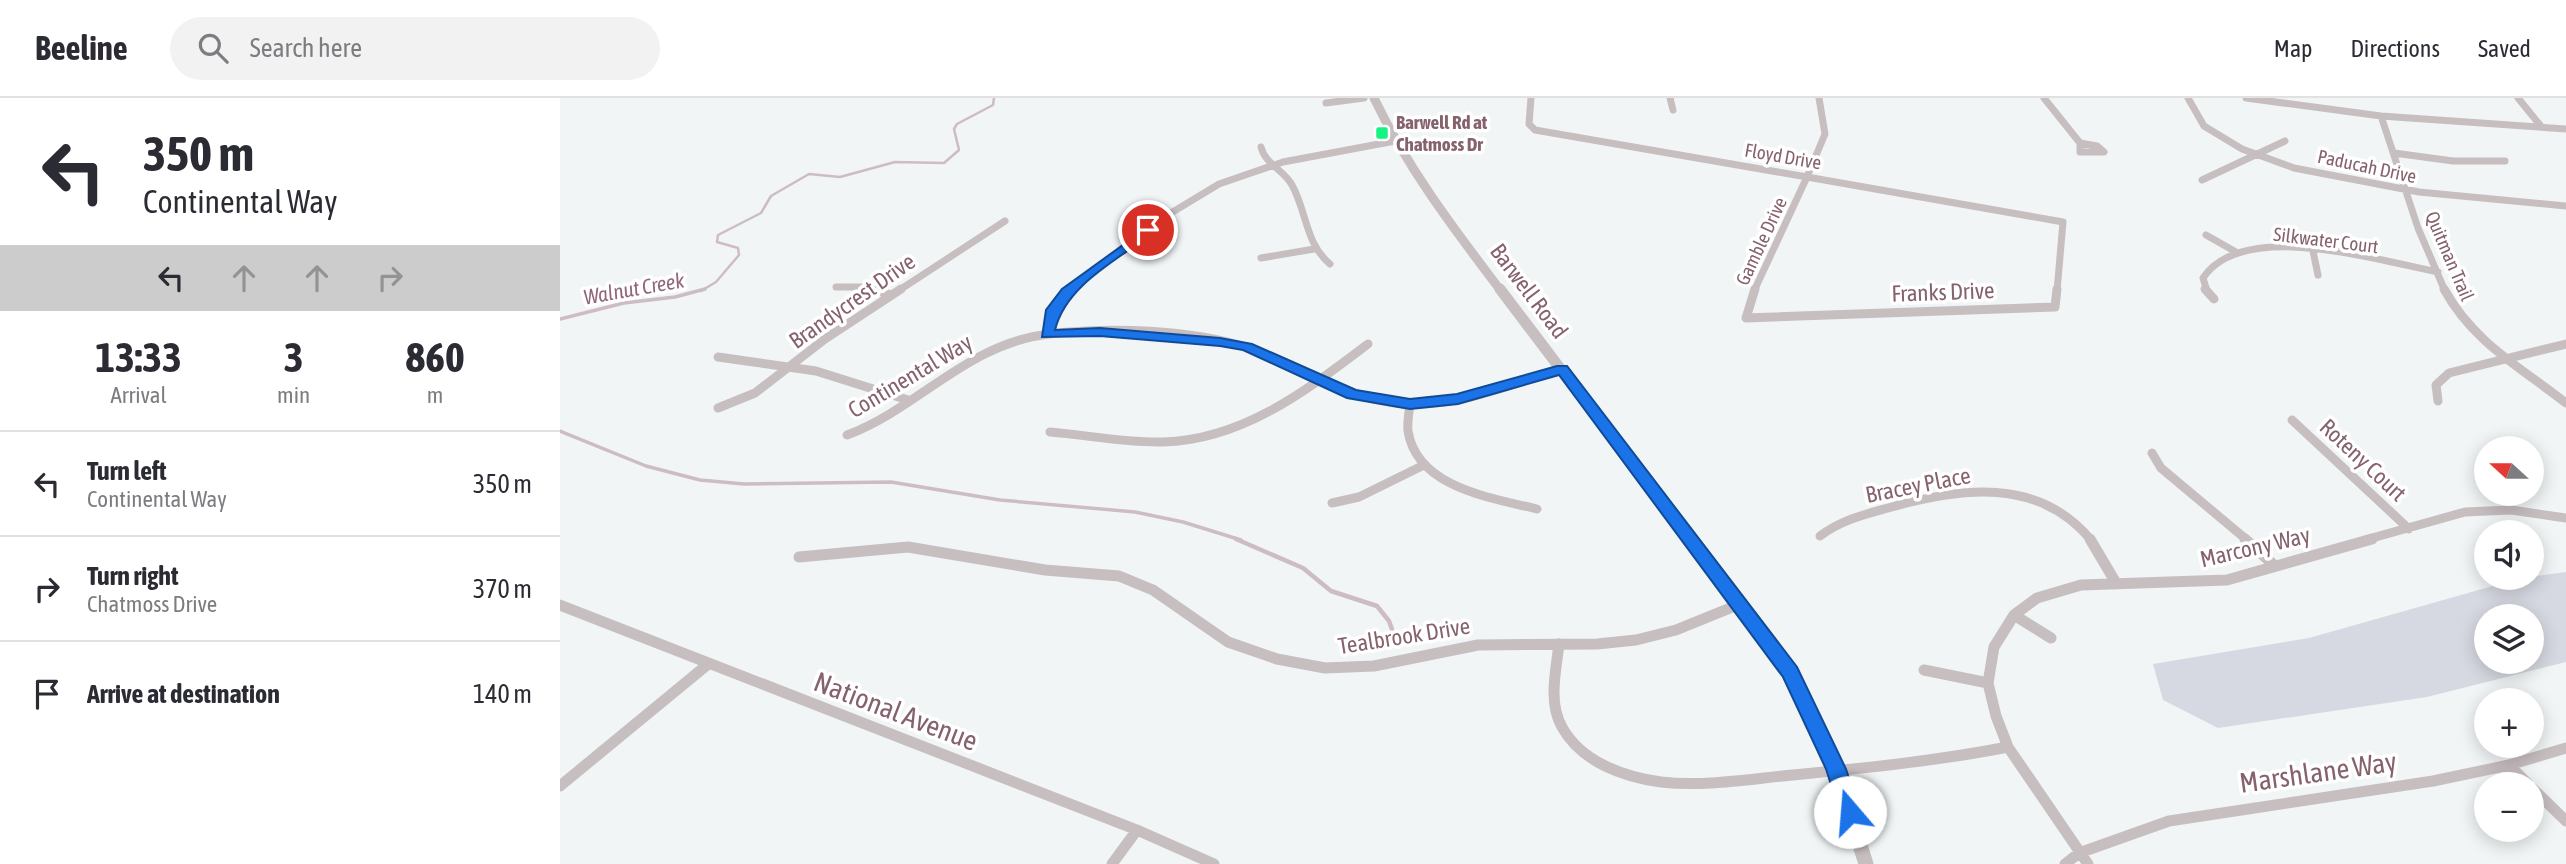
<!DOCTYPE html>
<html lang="en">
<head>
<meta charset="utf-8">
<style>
  :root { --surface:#fff; --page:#f2f2f3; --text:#2b2b33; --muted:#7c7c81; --line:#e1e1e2 }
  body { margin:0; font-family:"Asap Condensed",sans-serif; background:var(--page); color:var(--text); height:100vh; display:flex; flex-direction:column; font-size:26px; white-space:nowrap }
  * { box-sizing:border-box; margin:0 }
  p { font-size:23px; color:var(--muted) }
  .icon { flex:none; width:38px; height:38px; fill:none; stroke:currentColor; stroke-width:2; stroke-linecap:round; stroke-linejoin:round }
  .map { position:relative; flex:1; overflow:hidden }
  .side { display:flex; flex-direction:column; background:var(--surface); width:560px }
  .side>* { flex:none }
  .top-card { background:#fff; color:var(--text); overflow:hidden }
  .needle { width:46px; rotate:291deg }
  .fabs { position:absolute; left:1914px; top:338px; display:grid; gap:14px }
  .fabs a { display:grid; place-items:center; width:70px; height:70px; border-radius:50%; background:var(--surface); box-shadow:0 4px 18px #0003; font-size:35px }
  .pin { position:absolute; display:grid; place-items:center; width:60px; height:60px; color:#fff; margin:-30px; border:4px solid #fff; border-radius:50%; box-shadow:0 2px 7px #0007 }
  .me { position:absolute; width:77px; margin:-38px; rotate:342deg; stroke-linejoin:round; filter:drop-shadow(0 0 5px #0008) }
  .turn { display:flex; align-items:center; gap:24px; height:147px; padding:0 28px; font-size:32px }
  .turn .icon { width:91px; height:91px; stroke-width:2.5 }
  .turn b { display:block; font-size:49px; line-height:60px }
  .lanes { display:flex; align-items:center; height:66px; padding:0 28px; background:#0003; justify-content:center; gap:35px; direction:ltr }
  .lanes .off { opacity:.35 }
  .eta { display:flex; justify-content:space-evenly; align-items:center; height:119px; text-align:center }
  .eta b { font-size:42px; font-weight:700; line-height:49px }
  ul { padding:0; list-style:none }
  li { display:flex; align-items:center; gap:21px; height:105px; padding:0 28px; border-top:2px solid var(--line) }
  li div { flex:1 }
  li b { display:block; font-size:26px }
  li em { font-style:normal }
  header { display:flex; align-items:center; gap:42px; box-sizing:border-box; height:98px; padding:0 35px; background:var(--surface); border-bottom:2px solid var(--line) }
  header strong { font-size:33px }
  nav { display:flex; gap:38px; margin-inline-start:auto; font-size:24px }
  .search { width:490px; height:63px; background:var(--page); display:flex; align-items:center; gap:18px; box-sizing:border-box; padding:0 24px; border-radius:38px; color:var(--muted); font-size:26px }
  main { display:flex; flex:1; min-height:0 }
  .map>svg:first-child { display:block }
</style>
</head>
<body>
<header>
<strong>Beeline</strong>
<div class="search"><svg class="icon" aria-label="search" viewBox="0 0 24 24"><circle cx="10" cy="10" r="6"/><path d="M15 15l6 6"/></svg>Search here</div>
<nav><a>Map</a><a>Directions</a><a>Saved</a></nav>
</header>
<main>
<section class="side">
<div class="top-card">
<div class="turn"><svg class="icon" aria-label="left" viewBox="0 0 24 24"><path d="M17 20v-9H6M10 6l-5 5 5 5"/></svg><div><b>350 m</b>Continental Way</div></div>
<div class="lanes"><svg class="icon" aria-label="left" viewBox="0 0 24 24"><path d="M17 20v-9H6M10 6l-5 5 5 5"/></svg><svg class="icon off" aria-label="ahead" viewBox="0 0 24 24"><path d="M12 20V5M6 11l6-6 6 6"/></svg><svg class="icon off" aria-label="ahead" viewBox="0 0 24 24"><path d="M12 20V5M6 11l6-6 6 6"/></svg><svg class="icon off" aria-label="right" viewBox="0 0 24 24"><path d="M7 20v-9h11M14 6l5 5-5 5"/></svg></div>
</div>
<div class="eta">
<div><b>13:33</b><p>Arrival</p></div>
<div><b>3</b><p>min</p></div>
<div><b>860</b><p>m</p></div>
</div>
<ul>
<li><svg class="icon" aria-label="left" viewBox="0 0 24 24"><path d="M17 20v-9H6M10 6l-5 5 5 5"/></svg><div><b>Turn left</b><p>Continental Way</p></div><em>350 m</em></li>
<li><svg class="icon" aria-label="right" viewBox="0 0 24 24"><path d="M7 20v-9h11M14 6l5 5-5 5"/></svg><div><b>Turn right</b><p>Chatmoss Drive</p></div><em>370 m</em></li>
<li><svg class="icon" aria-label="arrive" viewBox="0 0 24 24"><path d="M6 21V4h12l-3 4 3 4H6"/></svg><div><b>Arrive at destination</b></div><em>140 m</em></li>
</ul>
</section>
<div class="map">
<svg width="2006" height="766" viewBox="0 0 2006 766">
  <rect width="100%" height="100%" fill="#f1f5f6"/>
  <!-- green -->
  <path fill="#d7d9e2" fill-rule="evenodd" d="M2006,474V564L1867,599L1658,630L1603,602L1593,566L1749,540L1961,480ZM1927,518H1972V564H1927Z"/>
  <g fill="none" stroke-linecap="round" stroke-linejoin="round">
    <!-- stream-far2 -->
    <path stroke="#cebcc4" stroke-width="2.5" d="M141,193L156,184L179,157L178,150L157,144L158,137L201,115L211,98L249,76L280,79L335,64L384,65L399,52L394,31L397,26L433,7L434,0"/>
    <!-- stream-far1 -->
    <path stroke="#cebcc4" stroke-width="3.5" d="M0,221L64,205L115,199L145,191
      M0,333L86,368L140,382L184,386L331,384L440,402L575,414L623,424L681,442"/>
    <!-- stream -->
    <path stroke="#cebcc4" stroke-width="4.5" d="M676,441L743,470L771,493L817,508L829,523L834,537"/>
    <!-- minor-far2 -->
    <path stroke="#c7bec0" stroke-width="7" d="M971,0L969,26L975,32L1247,79
      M1110,0L1113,12
      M1484,0L1520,45
      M1628,0L1644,28L1682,51L1734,70L1859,94L2006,108
      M1686,0L1821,18L2006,31
      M1958,0L1980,27
      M766,5L804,0
      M1821,18L1858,130L1885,193
      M1520,45L1537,48L1544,54H1520Z
      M701,49C705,66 724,72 732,87C747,114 745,145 770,166
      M1834,55L1893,63H1945
      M1247,79L1503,124L1497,193
      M1247,79L1265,36L1259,0
      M1642,82L1725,43
      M1646,137L1676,154
      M1753,153L1758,177
      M701,160L754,151
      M276,189H302L317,193
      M338,193L445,123
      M509,193L534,171L606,118L659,86L723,64L835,43
      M1194,193L1247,79
      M1647,193L1643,180C1683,120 1819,163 1878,174"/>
    <!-- minor-far1 -->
    <path stroke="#c7bec0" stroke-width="9" d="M310,191L332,197
      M1195,191L1186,220L1495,209L1497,191
      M1645,191L1654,201
      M1884,191C1913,244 1960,269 2006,305
      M487,236L497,210L511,191
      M158,259L256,273L348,302
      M1878,303L1876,287L1889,275L2006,246
      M850,306C849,315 847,325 848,333C857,390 932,400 977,411
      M158,310L195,295L265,241L341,191
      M1732,322L1849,431
      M490,334C527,337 565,345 603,344C683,342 747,292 808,246
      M287,337C359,310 408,245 489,236C552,229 628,231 689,250C742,267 790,304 848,306C901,308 952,286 1002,271
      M1592,355L1601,370L1687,442
      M772,405L799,399L864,367
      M1260,438C1281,422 1303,417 1328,410C1399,390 1478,378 1531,442
      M1805,442L1905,414L1951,412L2006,420"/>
    <!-- minor -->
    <path stroke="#c7bec0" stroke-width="11" d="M1530,441L1556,485
      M1685,441L1715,468
      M239,459L348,449L485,472L559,478L593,492L668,544L717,561L765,570L814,568L918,547L1037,546L1076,542L1116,532L1180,506
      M0,507L577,732L654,766
      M1454,517L1491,540
      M999,546C996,572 988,605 1002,629C1021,664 1064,679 1101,684C1144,689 1189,681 1233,677C1305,670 1376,663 1448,649
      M1364,572L1428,585
      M1949,667L1968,686
      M0,688L147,567
      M1972,690L2006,723
      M552,766L577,732
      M1505,766L1519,755L1609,723L1873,683L1949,667L2006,650
      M1528,766L1448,649L1436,618L1428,585L1434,549L1454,517L1477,500L1521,487L1667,482L1812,441"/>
    <!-- tertiary-far2 -->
    <path stroke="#c7bec0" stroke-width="9" d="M814,0C848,71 894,131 941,193"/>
    <!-- tertiary-far1 -->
    <path stroke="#c7bec0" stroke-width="11" d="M940,191L1130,442"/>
    <!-- tertiary -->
    <path stroke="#c7bec0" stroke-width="15" d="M1129,441L1230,574L1276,671L1306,766"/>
  </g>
  <!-- route -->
  <path fill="#1a73e8" stroke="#114b97" stroke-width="2" d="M588,129L593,130V135C557,162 506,187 495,232L540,230L660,240L692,246L796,292L850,301L897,296L997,268H1007L1237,569L1286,671L1300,714L1297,721L1290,724L1282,721L1266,671L1223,579L999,277L898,306L850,311L787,300L683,252L660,248L540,238L482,239L486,212L502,191Z"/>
  <!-- markers -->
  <rect fill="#14f383" stroke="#fff" stroke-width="2.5" x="815" y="28" width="14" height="14" rx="3.5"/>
  <g text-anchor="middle" stroke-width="7" stroke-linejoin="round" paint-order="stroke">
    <!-- far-poi labels -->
    <g font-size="19" font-weight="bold" fill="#85626c" stroke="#fff" text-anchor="start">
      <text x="836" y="31">Barwell Rd at<tspan x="836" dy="22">Chatmoss Dr</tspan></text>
    </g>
    <!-- far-street labels -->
    <g font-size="19" fill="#85626c" stroke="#fff">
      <text transform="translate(1223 58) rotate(10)" y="7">Floyd Drive</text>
      <text transform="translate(1807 68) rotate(12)" y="7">Paducah Drive</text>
      <text transform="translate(1766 142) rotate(7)" y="7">Silkwater Court</text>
      <text transform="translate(1201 143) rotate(-65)" y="7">Gamble Drive</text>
      <text transform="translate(1890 158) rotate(67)" y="7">Quitman Trail</text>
    </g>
    <!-- far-water labels -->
    <g font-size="21" font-style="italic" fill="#91667a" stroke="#fff">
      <text transform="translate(74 191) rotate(-10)" y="7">Walnut Creek</text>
    </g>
    <!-- street labels -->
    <g font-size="23" fill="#85626c" stroke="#fff">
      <text transform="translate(969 193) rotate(53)" y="8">Barwell Road</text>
      <text transform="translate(1383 194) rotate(-2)" y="8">Franks Drive</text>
      <text transform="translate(292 203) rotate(-35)" y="8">Brandycrest Drive</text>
      <text transform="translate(350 278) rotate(-31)" y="8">Continental Way</text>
      <text transform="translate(1803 362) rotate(43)" y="8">Roteny Court</text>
      <text transform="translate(1358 387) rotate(-11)" y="8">Bracey Place</text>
      <text transform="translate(1695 449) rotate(-13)" y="8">Marcony Way</text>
      <text transform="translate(844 538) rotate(-9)" y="8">Tealbrook Drive</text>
    </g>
    <!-- near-street labels -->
    <g font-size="28" fill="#85626c" stroke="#fff">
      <text transform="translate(336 613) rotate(21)" y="10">National Avenue</text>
      <text transform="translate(1758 674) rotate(-8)" y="10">Marshlane Way</text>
    </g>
  </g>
</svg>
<div class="fabs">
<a><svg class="needle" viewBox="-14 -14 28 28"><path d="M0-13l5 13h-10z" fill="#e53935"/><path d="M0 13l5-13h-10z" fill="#7c7c81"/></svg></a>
<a><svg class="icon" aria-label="sound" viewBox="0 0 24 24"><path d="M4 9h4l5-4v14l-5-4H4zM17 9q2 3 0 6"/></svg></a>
<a><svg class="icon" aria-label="layers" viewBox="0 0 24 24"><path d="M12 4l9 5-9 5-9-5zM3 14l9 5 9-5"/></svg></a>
<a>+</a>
<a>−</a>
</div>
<div class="pin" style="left:588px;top:132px;background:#d93025"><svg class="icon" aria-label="arrive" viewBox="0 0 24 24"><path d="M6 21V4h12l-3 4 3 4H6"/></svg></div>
<svg class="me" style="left:1290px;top:714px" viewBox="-20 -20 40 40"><circle r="19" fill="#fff"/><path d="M0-13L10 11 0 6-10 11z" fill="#1a73e8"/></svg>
</div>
</main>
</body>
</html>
